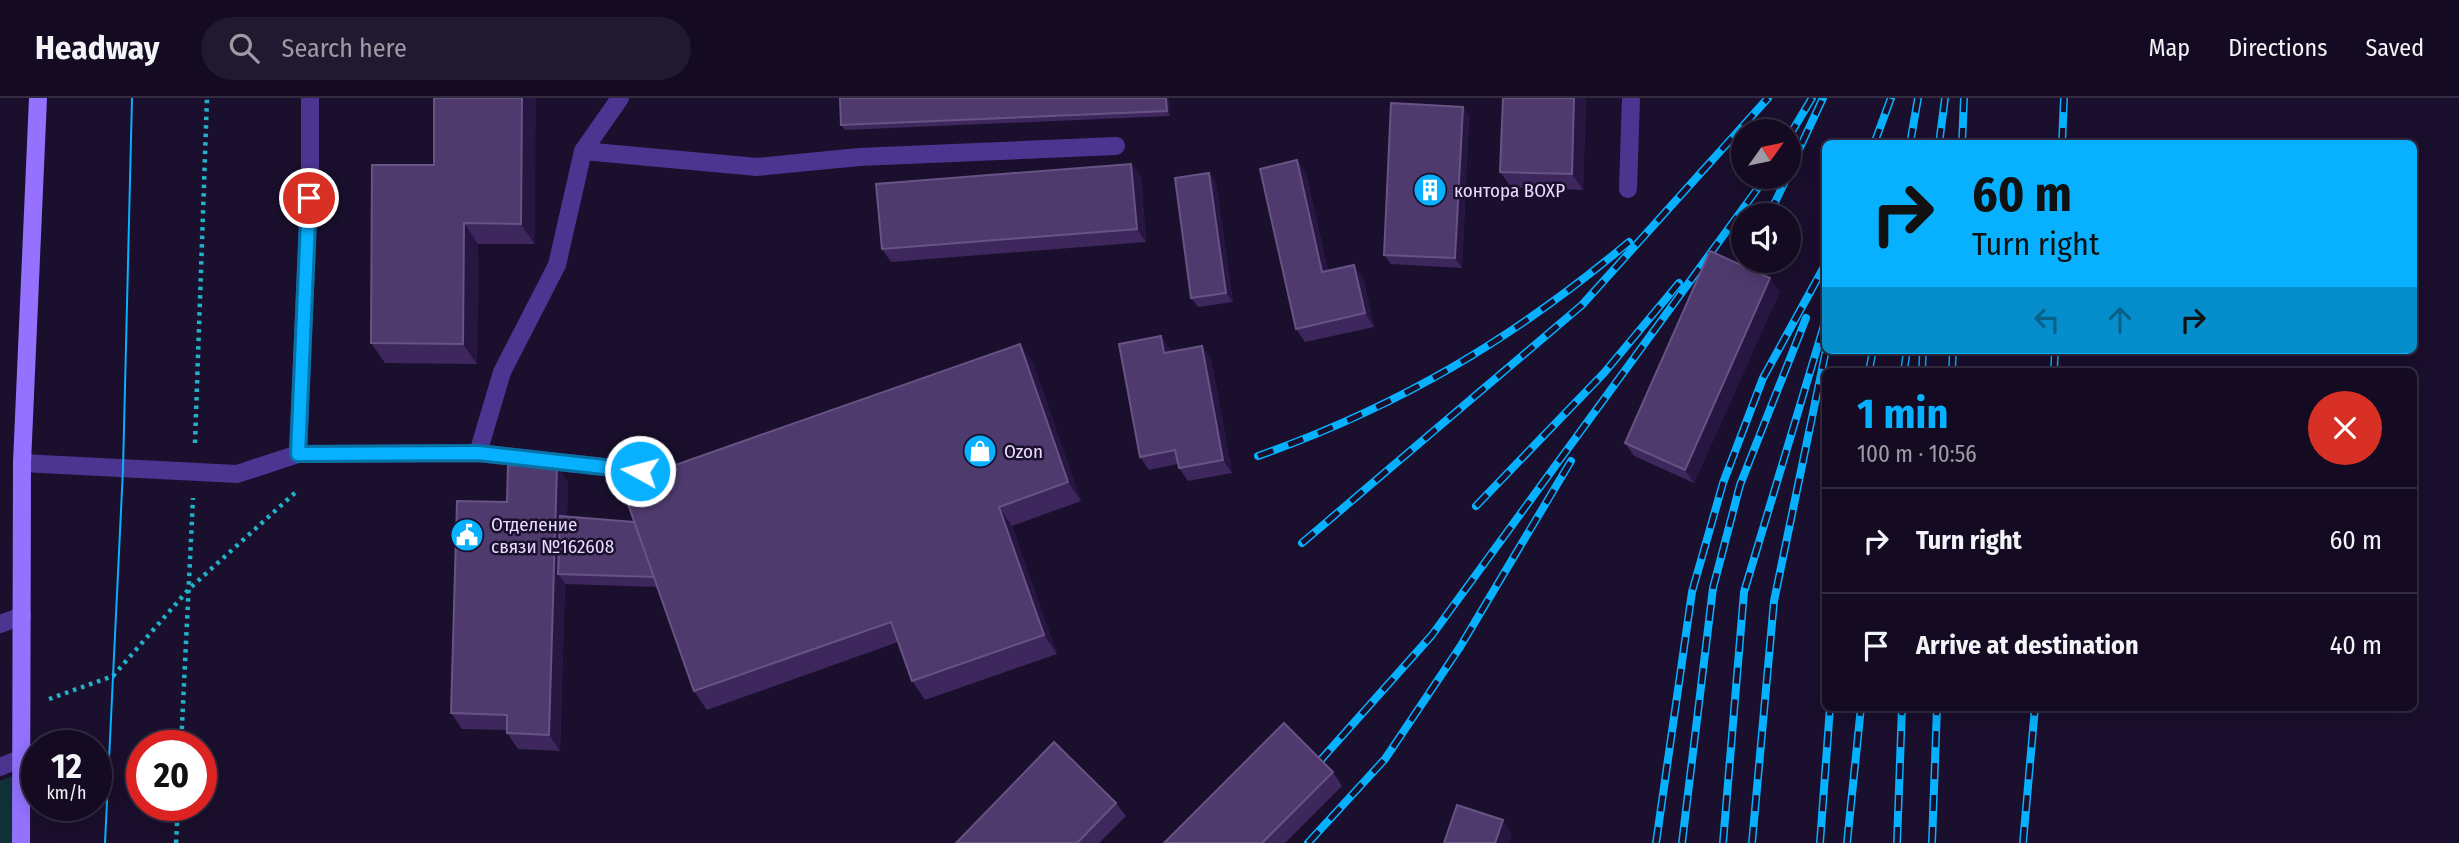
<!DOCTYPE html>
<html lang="en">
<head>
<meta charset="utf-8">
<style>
  :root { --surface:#140b22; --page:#21192f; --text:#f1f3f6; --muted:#9d9ba5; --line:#332b40; --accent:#07b1ff }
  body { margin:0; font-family:"Fira Sans Condensed",sans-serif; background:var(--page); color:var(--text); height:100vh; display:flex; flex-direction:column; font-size:26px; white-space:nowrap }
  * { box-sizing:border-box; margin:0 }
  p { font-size:23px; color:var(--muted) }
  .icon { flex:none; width:38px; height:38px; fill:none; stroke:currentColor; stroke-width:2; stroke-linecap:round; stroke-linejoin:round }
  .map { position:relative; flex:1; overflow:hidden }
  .side { position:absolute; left:1822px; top:270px; width:595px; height:343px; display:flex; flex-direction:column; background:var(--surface); border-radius:10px; box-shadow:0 4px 18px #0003,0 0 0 2px var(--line) }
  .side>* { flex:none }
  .banner { position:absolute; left:1822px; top:42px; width:595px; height:214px; border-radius:10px; box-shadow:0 4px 18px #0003,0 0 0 2px var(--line); background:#07b1ff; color:#111; overflow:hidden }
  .needle { width:46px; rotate:57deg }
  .tools { position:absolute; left:1731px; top:21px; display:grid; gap:14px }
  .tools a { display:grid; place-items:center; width:70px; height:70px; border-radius:50%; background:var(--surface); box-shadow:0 4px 18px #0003,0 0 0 2px var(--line); font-size:35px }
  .speed { position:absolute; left:21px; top:632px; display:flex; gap:14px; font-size:35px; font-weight:700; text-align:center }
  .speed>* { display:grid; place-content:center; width:91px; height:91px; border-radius:50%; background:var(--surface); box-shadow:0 4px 18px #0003,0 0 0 2px var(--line); line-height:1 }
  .speed small { font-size:18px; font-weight:400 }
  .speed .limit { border:10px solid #d22; background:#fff; color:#111 }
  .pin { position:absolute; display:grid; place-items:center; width:60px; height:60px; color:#fff; margin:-30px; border:4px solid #fff; border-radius:50%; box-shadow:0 2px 7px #0007 }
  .me { position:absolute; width:77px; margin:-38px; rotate:277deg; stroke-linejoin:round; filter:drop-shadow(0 0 5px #0008) }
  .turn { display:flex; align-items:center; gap:24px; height:147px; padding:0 35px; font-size:32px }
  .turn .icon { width:91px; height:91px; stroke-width:2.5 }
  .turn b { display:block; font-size:49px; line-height:60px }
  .lanes { display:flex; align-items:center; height:66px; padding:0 35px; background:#0003; justify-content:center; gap:35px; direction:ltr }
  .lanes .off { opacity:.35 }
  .round { display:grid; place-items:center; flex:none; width:74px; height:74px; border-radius:37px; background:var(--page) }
  .summary { display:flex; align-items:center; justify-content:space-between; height:119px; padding:0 35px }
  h1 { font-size:42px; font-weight:700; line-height:52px; color:var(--accent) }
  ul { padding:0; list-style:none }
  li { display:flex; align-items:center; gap:21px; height:105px; padding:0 35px; border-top:2px solid var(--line) }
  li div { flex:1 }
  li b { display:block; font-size:26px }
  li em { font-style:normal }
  header { display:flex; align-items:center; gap:42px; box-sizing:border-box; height:98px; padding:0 35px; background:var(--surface); border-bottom:2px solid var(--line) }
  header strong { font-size:33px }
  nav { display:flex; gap:38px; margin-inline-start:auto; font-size:24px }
  .search { width:490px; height:63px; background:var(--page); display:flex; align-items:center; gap:18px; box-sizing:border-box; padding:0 24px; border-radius:38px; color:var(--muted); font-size:26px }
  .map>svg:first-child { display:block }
</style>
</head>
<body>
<header>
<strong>Headway</strong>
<div class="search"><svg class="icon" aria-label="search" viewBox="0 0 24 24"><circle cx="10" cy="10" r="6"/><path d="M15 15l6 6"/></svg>Search here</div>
<nav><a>Map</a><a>Directions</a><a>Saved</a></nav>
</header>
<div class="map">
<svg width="2459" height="745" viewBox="0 0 2459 745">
  <rect width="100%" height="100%" fill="#1a0f2d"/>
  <!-- green -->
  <path fill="#113138" d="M14,677L12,745H0V683Z"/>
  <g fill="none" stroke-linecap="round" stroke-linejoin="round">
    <!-- path -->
    <path stroke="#24b1ca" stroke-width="4.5" stroke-dasharray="3.5 5" stroke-linecap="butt" d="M195,345L207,0
      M49,601L113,578L189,491L297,393
      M181,648L193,400
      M176,745L178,707"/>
    <!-- lane -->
    <path stroke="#4c3591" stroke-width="18" d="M583,53L757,69L859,59L1116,48
      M1628,91L1631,0
      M478,355L640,373
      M298,356L310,75V0
      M22,365L237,376L298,356L478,355L502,274L557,167L583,53L620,0"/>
    <!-- street -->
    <path stroke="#4c3591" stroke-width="18" d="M0,526L22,518
      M0,669L22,660"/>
    <!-- secondary -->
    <path stroke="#9472ff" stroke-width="18" d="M21,745L22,365L38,0"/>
    <!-- tram -->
    <path stroke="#07b1ff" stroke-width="2" d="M105,745L123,371L132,0"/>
    <defs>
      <path id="rail" d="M1788,40L1812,0
        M1874,46L1891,0
        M1910,46L1918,0
        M1939,46L1945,0
        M1962,46L1964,0
        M2062,46L2064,0
        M1788,75L1823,0
        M1769,117L1787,79
        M1742,177L1748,163
        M1869,273L1873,252
        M1904,273L1907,252
        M1922,273L1923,252
        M1952,273L1953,252
        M2054,273L2055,252
        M1258,358C1400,308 1513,241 1629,144
        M1476,408L1604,275L1679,185
        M1302,445L1582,207L1768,0
        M1319,664L1432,537L1766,79
        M1308,745L1385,661L1460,549L1571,363
        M1656,745L1692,494L1723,385L1763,280L1825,167
        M1682,745L1713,490L1740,387L1806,220
        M1723,745L1744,494L1825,224
        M1752,745L1774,503L1826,252
        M1820,745L1830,609
        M1847,745L1861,609
        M1897,745L1902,609
        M1932,745L1937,609
        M2023,745L2035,609"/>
    </defs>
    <!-- rail casing -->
    <use href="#rail" stroke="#07b1ff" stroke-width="8"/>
    <!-- rail -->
    <use href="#rail" stroke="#1a0f2d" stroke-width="5" stroke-dasharray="16" stroke-linecap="butt"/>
  </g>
  <!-- wall -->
  <path fill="#3d275c" d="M434,0L535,146H478L477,266L385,265L371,245L434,67Z
    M1169,0L1170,18L845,32L841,27Z
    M1586,0L1583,92L1511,89L1500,74Z
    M1463,9L1469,18L1462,170L1391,166L1384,157Z
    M1297,62L1306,75L1328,173L1363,180L1374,229L1305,244L1296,231Z
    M1131,66L1141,79L1146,144L891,164L882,151Z
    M1209,75L1216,85L1233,204L1198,209L1191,200Z
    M1780,193L1694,385L1634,358L1625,345Z
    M1020,246L1033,265L1081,403L1012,428L1057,556L925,602L912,583L898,544L707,612L694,593L657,489L565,486L560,653L518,651L507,635V632L462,631L451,615L507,404L557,368L568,384L567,419L634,424Z
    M1202,248L1211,261L1232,375L1188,383L1179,370L1178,366L1149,372L1140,359L1170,251L1171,253Z
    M1333,674L1342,688L1285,745H1164Z
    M1116,705L1126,718L1099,745H956Z"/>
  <!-- shaded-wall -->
  <path fill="#271542" d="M522,0H536L535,146L521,126Z
    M1166,0H1169L1170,18L1167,13Z
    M1574,0H1586L1583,92L1572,76Z
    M1463,9L1469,18L1462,170L1455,160Z
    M1297,62L1306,75L1331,187L1322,174Z
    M1131,66L1141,79L1146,144L1137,131Z
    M1209,75L1216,85L1233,204L1226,195Z
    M464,125L478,146L477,266L463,246Z
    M1354,167L1363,180L1374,229L1365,215Z
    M1770,180L1780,193L1694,385L1685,372Z
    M1161,238L1170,251L1173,268L1164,255Z
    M1020,246L1033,265L1081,403L1068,384Z
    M1202,248L1211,261L1232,375L1223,362Z
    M557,368L568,384L565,477L558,476L565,486L560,653L549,637Z
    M999,409L1012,428L1057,556L1044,537Z
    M1503,722L1512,736L1509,745H1495Z"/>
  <!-- building -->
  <path fill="#4f3a6e" stroke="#675384" stroke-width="2" d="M434,0H522L521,126L464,125L463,246L371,245L372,67H434Z
    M840,0H1166L1167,13L841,27Z
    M1503,0H1574L1572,76L1500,74Z
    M1391,5L1463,9L1455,160L1384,157Z
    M1297,62L1322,174L1354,167L1365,215L1296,231L1260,71Z
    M1131,66L1137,131L882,151L876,86Z
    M1209,75L1226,195L1191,200L1175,80Z
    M1710,153L1770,180L1685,372L1625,345Z
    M1161,238L1164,255L1202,248L1223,362L1179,370L1175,352L1140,359L1119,246Z
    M1020,246L1068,384L999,409L1044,537L912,583L891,524L694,593L621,386Z
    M508,367L557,368L549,637L507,635V617L451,615L457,403L507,404Z
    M560,418L634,424L654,479L558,476Z
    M1284,625L1333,674L1262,745H1164Z
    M1054,644L1116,705L1077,745H956Z
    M1457,707L1503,722L1495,745H1444Z"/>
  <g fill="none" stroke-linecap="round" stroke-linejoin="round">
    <defs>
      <path id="route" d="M309,100L298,356L478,355L640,373"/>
    </defs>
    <!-- route casing -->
    <use href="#route" stroke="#0573a6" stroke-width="18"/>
    <!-- route -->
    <use href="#route" stroke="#07b1ff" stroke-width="12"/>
  </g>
  <!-- icons -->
  <defs>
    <symbol id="building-disc" viewBox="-11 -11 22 22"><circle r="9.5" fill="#07b1ff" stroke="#1a0f2d"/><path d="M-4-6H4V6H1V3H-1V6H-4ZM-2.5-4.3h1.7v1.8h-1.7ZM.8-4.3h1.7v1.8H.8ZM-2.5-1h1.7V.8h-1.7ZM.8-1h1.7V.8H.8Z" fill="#fff"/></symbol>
    <symbol id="shop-disc" viewBox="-11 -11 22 22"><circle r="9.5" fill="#07b1ff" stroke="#1a0f2d"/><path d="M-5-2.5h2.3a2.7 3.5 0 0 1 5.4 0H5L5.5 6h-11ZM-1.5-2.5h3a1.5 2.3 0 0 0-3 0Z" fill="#fff"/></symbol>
    <symbol id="civic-disc" viewBox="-11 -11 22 22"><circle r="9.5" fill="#07b1ff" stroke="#1a0f2d"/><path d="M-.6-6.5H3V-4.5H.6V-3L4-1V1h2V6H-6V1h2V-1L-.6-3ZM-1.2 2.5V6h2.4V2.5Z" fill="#fff"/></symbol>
  </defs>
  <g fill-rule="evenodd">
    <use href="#building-disc" x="1411" y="73" width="38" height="38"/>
    <use href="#shop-disc" x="961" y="334" width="38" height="38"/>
    <use href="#civic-disc" x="448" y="418" width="38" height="38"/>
  </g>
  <g text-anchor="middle" stroke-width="5" stroke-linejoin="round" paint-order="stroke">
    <!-- poi labels -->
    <g font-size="19" fill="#e7dbff" stroke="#1a0f2d" text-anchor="start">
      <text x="1454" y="99">контора ВОХР</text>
      <text x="1004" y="360">Ozon</text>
      <text x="491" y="433">Отделение<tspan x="491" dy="22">связи №162608</tspan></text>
    </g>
  </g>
</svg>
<div class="tools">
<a><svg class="needle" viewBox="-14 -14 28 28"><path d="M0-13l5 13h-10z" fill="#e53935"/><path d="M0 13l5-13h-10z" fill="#9d9ba5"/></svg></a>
<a><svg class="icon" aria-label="sound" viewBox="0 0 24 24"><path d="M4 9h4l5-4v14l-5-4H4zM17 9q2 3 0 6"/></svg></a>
</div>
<div class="speed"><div>12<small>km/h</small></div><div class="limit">20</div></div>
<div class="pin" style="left:309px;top:100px;background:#d93025"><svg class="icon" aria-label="arrive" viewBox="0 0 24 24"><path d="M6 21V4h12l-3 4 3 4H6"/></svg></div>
<svg class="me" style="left:640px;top:373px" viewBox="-20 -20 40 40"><circle r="17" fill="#07b1ff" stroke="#fff" stroke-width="3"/><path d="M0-11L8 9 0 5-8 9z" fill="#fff"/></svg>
<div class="banner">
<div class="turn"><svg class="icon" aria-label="right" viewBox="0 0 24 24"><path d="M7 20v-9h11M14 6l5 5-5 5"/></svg><div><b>60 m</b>Turn right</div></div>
<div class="lanes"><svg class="icon off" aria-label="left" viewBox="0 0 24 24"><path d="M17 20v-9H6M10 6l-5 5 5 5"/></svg><svg class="icon off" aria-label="ahead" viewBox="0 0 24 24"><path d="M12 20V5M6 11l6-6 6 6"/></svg><svg class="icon" aria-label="right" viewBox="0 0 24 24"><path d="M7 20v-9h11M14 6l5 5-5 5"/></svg></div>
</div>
<section class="side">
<div class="summary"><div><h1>1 min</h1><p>100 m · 10:56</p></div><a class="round" style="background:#d93025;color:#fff"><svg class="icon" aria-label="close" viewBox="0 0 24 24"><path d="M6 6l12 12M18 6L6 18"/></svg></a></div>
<ul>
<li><svg class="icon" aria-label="right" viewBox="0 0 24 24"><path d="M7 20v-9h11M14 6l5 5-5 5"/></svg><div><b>Turn right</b></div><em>60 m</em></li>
<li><svg class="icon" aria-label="arrive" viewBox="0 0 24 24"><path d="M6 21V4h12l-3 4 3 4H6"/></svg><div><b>Arrive at destination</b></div><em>40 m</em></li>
</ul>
</section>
</div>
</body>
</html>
